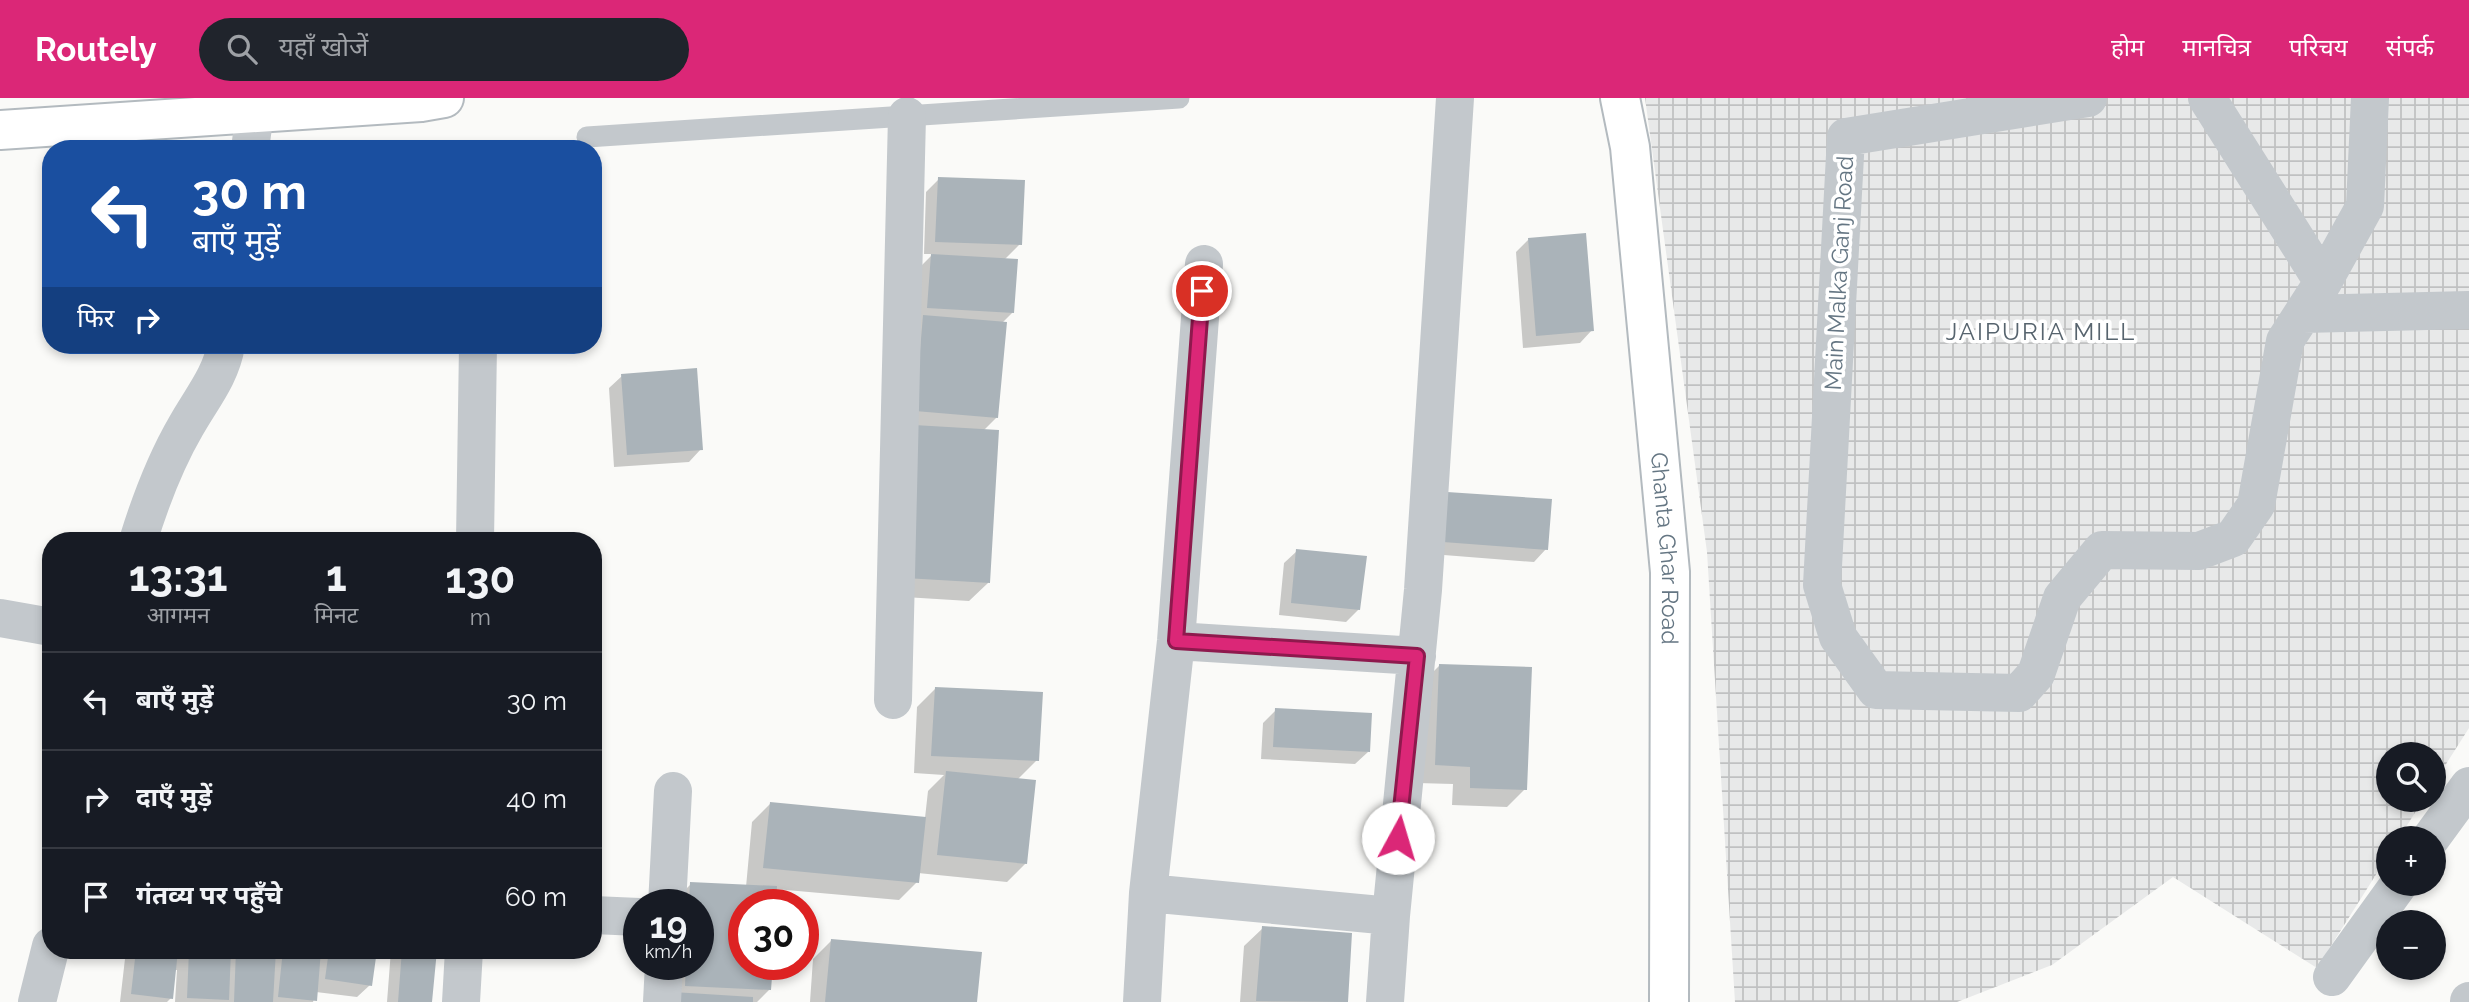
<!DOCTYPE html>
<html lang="hi">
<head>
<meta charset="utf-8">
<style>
  :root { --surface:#171b24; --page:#20242c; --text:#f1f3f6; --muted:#9ea1a6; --line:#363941; --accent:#db2777 }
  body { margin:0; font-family:Raleway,"Noto Sans Devanagari",sans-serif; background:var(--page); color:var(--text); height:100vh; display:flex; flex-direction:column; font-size:26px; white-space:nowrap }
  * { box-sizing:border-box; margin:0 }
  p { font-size:23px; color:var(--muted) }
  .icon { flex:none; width:38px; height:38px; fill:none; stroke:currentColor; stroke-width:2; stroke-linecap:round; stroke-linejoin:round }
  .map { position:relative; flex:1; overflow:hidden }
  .details { position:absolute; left:42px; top:434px; width:560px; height:427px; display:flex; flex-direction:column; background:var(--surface); border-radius:28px; box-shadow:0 4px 10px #0003 }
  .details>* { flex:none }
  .guide { position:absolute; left:42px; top:42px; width:560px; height:214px; border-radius:28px; box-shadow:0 4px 10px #0003; background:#1a4fa0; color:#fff; overflow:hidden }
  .buttons { position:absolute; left:2376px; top:644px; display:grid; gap:14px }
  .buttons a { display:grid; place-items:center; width:70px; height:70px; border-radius:50%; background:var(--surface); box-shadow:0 4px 10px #0003; font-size:35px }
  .speed { position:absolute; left:623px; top:791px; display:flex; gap:14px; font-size:35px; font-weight:700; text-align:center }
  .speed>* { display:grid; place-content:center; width:91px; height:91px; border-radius:50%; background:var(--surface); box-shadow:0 4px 10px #0003; line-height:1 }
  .speed small { font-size:18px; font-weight:400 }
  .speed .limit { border:10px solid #d22; background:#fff; color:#111 }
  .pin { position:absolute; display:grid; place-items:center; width:60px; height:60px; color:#fff; margin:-30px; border:4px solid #fff; border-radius:50%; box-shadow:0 2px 7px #0007 }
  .me { position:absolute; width:77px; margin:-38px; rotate:6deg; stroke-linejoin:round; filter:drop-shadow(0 0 5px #0008) }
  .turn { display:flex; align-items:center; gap:24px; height:147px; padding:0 35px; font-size:32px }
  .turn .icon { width:91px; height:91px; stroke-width:2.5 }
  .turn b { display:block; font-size:49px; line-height:60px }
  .then { display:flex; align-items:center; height:66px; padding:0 35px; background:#0003; gap:14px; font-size:26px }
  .eta { display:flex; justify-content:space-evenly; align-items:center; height:119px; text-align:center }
  .eta b { font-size:42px; font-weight:700; line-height:49px }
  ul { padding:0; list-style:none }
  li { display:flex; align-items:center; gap:21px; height:98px; padding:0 35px; border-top:2px solid var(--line) }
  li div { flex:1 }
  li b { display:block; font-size:26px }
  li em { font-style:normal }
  header { display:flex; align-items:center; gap:42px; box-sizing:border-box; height:98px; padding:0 35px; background:var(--accent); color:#fff }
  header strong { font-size:33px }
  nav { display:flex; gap:38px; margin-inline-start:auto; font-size:24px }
  .search { width:490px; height:63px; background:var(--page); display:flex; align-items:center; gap:18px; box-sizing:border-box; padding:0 24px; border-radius:38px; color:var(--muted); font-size:26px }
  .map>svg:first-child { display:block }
</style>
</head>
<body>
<header>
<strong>Routely</strong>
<div class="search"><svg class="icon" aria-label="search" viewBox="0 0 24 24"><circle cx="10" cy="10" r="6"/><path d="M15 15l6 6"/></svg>यहाँ खोजें</div>
<nav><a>होम</a><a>मानचित्र</a><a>परिचय</a><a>संपर्क</a></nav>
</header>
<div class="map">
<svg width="2469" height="904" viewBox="0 0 2469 904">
  <defs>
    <pattern id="industrial-grid" width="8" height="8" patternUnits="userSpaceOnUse" patternTransform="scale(1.75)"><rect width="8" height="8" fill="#e8e9e9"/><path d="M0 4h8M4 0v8" fill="none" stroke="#c0c1c2"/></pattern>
  </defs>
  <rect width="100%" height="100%" fill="#fafaf8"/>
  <!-- industrial -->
  <path fill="url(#industrial-grid)" d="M1645,0H2469V630L2434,685V656H2389V702H2423L2399,740H2389V756L2317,870L2173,779L2052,867L1957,904H1735L1707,454Z"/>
  <!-- shadow -->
  <path fill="#0003" d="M939,81L1020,146L1004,162L1013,214L1001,226L997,319L983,333L988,485L969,503L888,498L919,170L933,156H924L926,94Z
    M1529,141L1592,232L1580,245L1523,250L1516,154Z
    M622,278L701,351L689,364L614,369L609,290Z
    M1435,408L1546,451L1534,464L1431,456Z
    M1297,453L1359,511L1346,524L1279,517L1284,465Z
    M1439,568L1525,691L1507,709L1452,707L1453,686L1417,685L1421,586Z
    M936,590L1037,662L1017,682L1026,765L1007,784L918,775L917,784L899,802L775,791L744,807V866L770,891L757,904H666L670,866H698V807H673V804L691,786L746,789L752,724L770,706L925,720L928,693L944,677L914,675L917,609Z
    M1276,612L1368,654L1355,666L1261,661L1263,625Z
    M1263,830L1351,837L1346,904H1240L1244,848Z
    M832,842L975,904H810L813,861Z
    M126,852H375L370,887L357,899L316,894L313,904H175L177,872H174L171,900L167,904H120Z
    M391,852H435L430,904H387Z"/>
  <!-- building -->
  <path fill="#aab3b9" d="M938,79L1025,82L1022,147L935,144Z
    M1586,135L1594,233L1536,238L1528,140Z
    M931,156L1018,161L1014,215L927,210Z
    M923,217L1007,224L998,320L915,313Z
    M697,270L703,352L627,357L621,276Z
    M914,327L999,332L990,485L905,480Z
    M1447,394L1552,401L1548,452L1443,444Z
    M1296,451L1367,458L1360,512L1291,505Z
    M1439,566L1532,569L1527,692L1470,690V669L1435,667Z
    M935,589L1043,594L1039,663L931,658Z
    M1275,610L1372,615L1370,654L1273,649Z
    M946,673L1036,682L1027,766L937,757Z
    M770,704L926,719L919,785L763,770Z
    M690,784L777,788L776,807H744V866H773L771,892L685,888L686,866H698V807H689Z
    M1262,828L1352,835L1348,904L1256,903Z
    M831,841L982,854L977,904H825Z
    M136,852H178L173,901L131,896Z
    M189,852H231L229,902L187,900Z
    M236,852H276L273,904H234Z
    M283,852H321L317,903L278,899Z
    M329,852H377L372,888L325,881Z
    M402,852H437L432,904H398Z
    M673,894L753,899V904H672Z"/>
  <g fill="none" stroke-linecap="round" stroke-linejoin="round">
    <defs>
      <g id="secondary">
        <path id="s1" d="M1620,0L1630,49L1670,474L1669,904"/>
        <path d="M0,32L421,4L444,0"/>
      </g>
    </defs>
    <!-- secondary casing -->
    <use href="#secondary" stroke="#b3babf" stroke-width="42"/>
    <!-- lane -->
    <path stroke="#c3c8cc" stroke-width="21" d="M587,39L1179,0"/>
    <!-- street -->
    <path stroke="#c3c8cc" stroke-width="38" d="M2088,0L1846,39L1822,487L1838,539L1876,592L2019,595L2036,576L2062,500L2102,452L2199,453L2233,440L2256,407L2285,243L2323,184L2365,108L2370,0
      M2207,0L2323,184
      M250,51L255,14L261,0
      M2303,216L2469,212
      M138,443C150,404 165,364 186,328C201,301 221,278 226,247
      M475,443L478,247
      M0,520L51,529
      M1176,543L1417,558
      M893,602L907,18
      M2431,740L2469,688
      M1148,795L1391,818
      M667,807L673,693
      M593,817L639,819
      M2332,879L2399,786
      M37,904L51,848
      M461,904L464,852
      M662,904L664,866
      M1142,904L1148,795L1176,543L1204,166
      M1385,904L1391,818L1423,492L1455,0
      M2469,904V903"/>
    <!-- secondary -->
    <use href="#secondary" stroke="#fff" stroke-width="38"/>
  </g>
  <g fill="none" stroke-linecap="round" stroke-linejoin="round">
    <defs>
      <path id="route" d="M1202,193L1176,543L1417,558L1398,740"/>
    </defs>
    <!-- route casing -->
    <use href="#route" stroke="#8e194d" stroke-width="18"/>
    <!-- route -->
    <use href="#route" stroke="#db2777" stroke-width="12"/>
  </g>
  <g text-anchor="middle" stroke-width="7" stroke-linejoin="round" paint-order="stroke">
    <!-- street labels -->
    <g font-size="23" fill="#657683" stroke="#fff">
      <text transform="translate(1839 175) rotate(-87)" y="8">Main Malka Ganj Road</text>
      <text dy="8" stroke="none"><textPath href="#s1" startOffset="453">Ghanta Ghar Road</textPath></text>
    </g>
    <!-- neighbourhood labels -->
    <g font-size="24" letter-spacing="2" fill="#57646e" stroke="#fff">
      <text x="2041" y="242">JAIPURIA MILL</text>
    </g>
  </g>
</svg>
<div class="buttons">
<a><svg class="icon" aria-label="search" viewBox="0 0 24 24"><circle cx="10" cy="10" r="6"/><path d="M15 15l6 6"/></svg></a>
<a>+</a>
<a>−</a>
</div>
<div class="speed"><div>19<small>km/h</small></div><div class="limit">30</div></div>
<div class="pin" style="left:1202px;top:193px;background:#d93025"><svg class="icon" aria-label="arrive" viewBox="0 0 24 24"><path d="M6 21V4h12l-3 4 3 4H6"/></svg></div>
<svg class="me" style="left:1398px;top:740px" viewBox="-20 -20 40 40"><circle r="19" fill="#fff"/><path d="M0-13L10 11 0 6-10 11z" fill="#db2777"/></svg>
<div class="guide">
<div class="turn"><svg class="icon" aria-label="left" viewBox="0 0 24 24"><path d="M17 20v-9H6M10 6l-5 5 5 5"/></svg><div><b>30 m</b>बाएँ मुड़ें</div></div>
<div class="then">फिर<svg class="icon" aria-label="right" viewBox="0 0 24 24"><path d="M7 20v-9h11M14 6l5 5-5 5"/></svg></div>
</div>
<section class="details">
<div class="eta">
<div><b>13:31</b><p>आगमन</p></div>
<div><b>1</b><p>मिनट</p></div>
<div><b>130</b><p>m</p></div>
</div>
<ul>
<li><svg class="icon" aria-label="left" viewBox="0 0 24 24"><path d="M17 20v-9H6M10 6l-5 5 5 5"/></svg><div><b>बाएँ मुड़ें</b></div><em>30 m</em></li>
<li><svg class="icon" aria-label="right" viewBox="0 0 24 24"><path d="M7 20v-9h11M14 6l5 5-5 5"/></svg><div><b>दाएँ मुड़ें</b></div><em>40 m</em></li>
<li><svg class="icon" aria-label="arrive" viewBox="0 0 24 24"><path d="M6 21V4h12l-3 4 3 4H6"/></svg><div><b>गंतव्य पर पहुँचे</b></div><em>60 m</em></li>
</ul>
</section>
</div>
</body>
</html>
